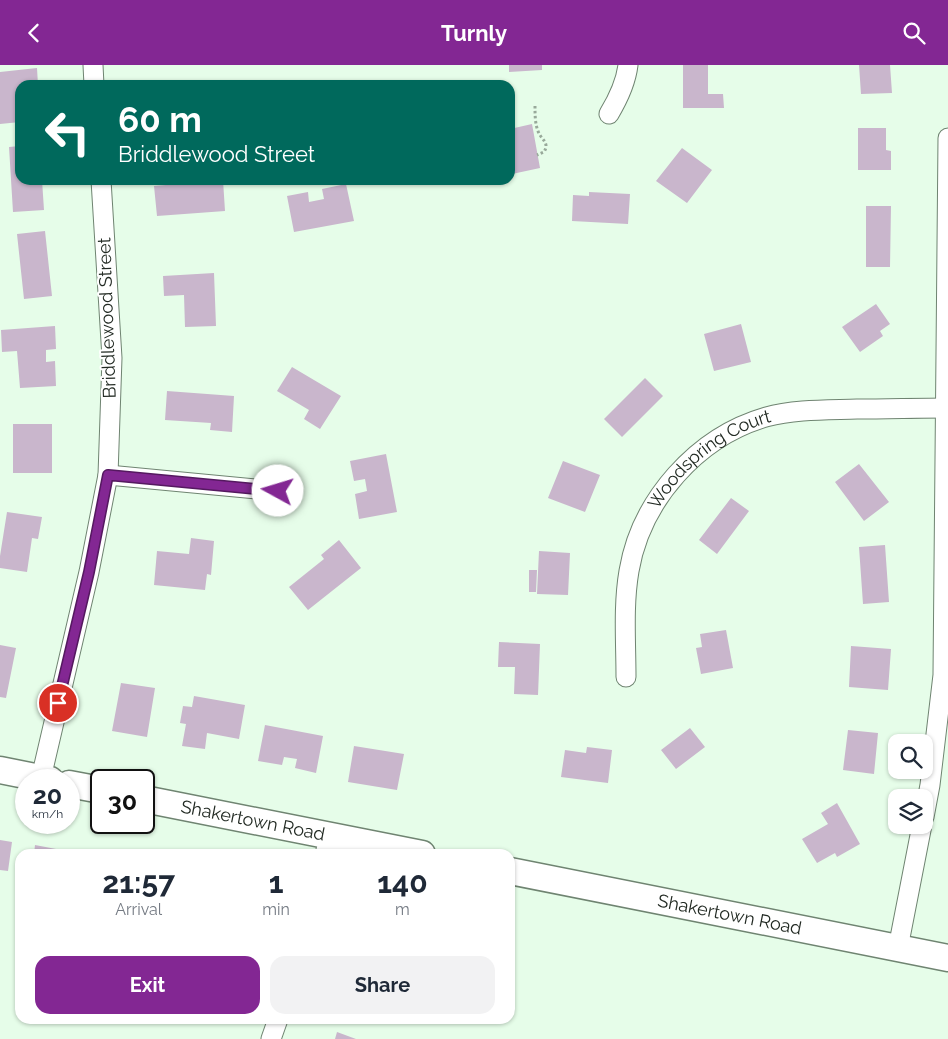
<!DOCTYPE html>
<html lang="en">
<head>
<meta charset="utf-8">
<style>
  :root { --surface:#fff; --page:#f2f2f3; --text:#1f2937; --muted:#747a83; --accent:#832793 }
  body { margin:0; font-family:Raleway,sans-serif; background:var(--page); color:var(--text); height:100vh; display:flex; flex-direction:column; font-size:19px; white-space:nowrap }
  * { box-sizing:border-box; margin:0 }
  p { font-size:16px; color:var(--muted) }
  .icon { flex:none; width:28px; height:28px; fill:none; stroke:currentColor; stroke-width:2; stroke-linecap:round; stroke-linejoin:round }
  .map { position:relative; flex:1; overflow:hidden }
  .details { position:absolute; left:15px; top:784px; width:500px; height:175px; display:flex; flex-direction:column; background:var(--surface); border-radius:15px; box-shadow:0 1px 4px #0004 }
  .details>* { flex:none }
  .guide { position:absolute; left:15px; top:15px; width:500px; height:105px; border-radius:15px; box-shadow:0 1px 4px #0004; background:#00695c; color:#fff; overflow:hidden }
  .buttons { position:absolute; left:888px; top:669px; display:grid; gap:10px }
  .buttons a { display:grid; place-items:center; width:45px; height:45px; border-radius:10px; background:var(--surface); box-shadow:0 1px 4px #0004; font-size:25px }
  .speed { position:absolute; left:15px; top:704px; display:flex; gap:10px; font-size:25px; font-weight:700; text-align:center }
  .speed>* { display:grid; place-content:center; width:65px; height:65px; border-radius:50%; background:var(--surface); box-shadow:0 1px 4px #0004; line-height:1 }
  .speed small { font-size:12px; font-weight:400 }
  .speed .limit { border:2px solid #111; border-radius:8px; background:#fff; color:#111 }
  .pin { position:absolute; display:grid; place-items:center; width:42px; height:42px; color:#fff; margin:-21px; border:2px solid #fff; border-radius:50%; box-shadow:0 1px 5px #0007 }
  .me { position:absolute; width:55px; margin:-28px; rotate:276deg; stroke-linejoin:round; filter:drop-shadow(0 0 4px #0008) }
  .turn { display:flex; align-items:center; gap:18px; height:105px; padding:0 20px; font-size:22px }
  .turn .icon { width:65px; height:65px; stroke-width:2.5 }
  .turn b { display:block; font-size:35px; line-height:42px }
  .eta { display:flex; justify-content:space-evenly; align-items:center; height:85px; text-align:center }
  .eta b { font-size:30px; font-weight:700; line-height:35px }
  .button { display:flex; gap:10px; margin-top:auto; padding:10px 20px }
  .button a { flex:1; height:58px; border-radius:15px; background:var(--accent); color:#fff; font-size:20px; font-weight:700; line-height:58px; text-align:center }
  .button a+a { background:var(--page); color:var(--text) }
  header { display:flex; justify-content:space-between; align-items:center; height:65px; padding:0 20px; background:var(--accent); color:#fff; font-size:22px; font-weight:700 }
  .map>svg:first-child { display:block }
</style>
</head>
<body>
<header><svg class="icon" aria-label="back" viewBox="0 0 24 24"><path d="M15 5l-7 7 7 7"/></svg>Turnly<svg class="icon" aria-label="search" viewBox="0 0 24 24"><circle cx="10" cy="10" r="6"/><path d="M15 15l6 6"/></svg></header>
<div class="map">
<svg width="948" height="974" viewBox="0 0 948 974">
  <rect width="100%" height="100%" fill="#e6fde9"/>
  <!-- building -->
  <path fill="#c9b6cc" d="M509,0H542V5L509,7Z
    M683,0H708V29H723L724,43H683Z
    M859,0H890L892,28L861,29Z
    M37,3L38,20H20V57L0,59V7Z
    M532,59L540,103L512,109L510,98V64Z
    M858,63H886V85L891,86V105H858Z
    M20,81V115H42L44,145L13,147L9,82Z
    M682,83L712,105L687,138L656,116Z
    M201,115H223L225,146L157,151L154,121L201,117Z
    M346,119L354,156L294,167L287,131L308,127L309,137L324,134L322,124Z
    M589,127L630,129L628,159L572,156L573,130L589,131Z
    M866,141H891L890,202H866Z
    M45,166L52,231L24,234L17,169Z
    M214,208L216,261L185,262L184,230L164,231L163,211Z
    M876,239L890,259L880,266L883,271L860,287L842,262Z
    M741,259L751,297L714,306L704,269Z
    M55,261L56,284L46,285V297L55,296L56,321L20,323L17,286L2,287L1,265Z
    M292,302L341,331L320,364L304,354L309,345L277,326Z
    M645,313L663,331L622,372L604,354Z
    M167,326L234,331L232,367L210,365L211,358L165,355Z
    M13,359H52V408H13Z
    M386,389L397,447L359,454L355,429L367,426L365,414L354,416L350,396Z
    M563,396L600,410L585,447L548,433Z
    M859,399L889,437L864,456L835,417Z
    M731,433L749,446L717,489L699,475Z
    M7,447L42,452L38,474L32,473L27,507L0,503V491Z
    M191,473L214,476L211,510L207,509L205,525L154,520L157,486L189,489Z
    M339,475L361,503L308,545L289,522L324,494L321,490Z
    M885,480L889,537L863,539L859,482Z
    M539,486L570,488L568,530L537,529Z
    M529,505H537L536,527H529Z
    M726,565L733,603L701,609L696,583L702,582L700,569Z
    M499,577L540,579L538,630L514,629L515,602H498Z
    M0,580L16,583L6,633L0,632Z
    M851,581L891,584L888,625L849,622Z
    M121,618L155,623L147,672L112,666Z
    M194,631L245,640L239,674L207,668L205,684L182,681L186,659L180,658L183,641L192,642Z
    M265,660L323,671L316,708L295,703L297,694L284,692L282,700L258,696Z
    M690,663L705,682L676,704L661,685Z
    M848,665L878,668L874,709L843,705Z
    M354,681L404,689L397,725L348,717Z
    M587,682L612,685L608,718L561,712L565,685L586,688Z
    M837,738L860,779L837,792L835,788L817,798L802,774L828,759L821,748Z
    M0,775L12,777L8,806L0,805Z
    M35,780L56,784L55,789H34Z
    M337,967L356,974H335Z"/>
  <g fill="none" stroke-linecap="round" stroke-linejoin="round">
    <defs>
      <g id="street">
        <path d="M93,0L94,20"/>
        <path d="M609,49C618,34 626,17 628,0"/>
        <path d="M108,410L278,426"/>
        <path id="s1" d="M626,612C626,577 623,541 629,506C641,435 697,372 766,352C795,344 827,345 857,344C887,344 918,343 948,343"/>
        <path d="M41,713L89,507L108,410L112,293L101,115"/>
        <path d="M924,752L930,720L943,610L948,73"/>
        <path d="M325,789L330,770"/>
        <path d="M898,883L922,760"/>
        <path d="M271,974L278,954"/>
      </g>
      <g id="secondary">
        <path d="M0,705L50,715"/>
        <path d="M69,719L101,725"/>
        <path id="s2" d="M144,734L422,789"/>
        <path id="s3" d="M510,806L948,893"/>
      </g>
    </defs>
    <!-- street casing -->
    <use href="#street" stroke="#6f8471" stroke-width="21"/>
    <!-- secondary casing -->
    <use href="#secondary" stroke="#6f8471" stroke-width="29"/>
    <!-- path -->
    <path stroke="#98a99a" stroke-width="3" stroke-dasharray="2.5 2.5" stroke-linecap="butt" d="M535,41C535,49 535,59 538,66C541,75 550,77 544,87L537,90"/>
    <!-- street -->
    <use href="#street" stroke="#fff" stroke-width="19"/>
    <!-- secondary -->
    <use href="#secondary" stroke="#fff" stroke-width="26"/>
  </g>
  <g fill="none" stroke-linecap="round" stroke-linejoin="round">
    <defs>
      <path id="route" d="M58,638L89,507L108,410L278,426"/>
    </defs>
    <!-- route casing -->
    <use href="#route" stroke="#551960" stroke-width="12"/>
    <!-- route -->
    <use href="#route" stroke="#832793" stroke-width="9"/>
  </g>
  <g text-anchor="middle" stroke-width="4" stroke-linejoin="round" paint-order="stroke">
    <!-- street labels -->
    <g font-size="18" fill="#222a23" stroke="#fff">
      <text transform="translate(107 253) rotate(-92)" y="6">Briddlewood Street</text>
      <text dy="6" stroke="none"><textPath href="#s1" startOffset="251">Woodspring Court</textPath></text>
      <text dy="6" stroke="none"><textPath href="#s2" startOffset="111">Shakertown Road</textPath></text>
      <text dy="6" stroke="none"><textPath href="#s3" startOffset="224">Shakertown Road</textPath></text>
    </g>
  </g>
</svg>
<div class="buttons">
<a><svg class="icon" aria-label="search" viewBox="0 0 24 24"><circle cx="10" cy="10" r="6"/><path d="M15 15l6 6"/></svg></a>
<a><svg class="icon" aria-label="layers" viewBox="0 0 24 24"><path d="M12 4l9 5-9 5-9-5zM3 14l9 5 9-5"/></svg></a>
</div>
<div class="speed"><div>20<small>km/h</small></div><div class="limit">30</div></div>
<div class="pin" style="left:58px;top:638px;background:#d93025"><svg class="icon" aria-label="arrive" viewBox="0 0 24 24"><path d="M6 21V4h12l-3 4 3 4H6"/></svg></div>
<svg class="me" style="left:278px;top:426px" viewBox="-20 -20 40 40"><circle r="19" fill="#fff"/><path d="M0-13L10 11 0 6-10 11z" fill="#832793"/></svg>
<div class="guide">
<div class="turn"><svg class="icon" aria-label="left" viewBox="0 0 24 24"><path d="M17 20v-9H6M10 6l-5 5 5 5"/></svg><div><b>60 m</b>Briddlewood Street</div></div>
</div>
<section class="details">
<div class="eta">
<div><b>21:57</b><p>Arrival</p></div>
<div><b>1</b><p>min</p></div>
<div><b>140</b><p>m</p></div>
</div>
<div class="button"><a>Exit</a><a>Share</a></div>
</section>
</div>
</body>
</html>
